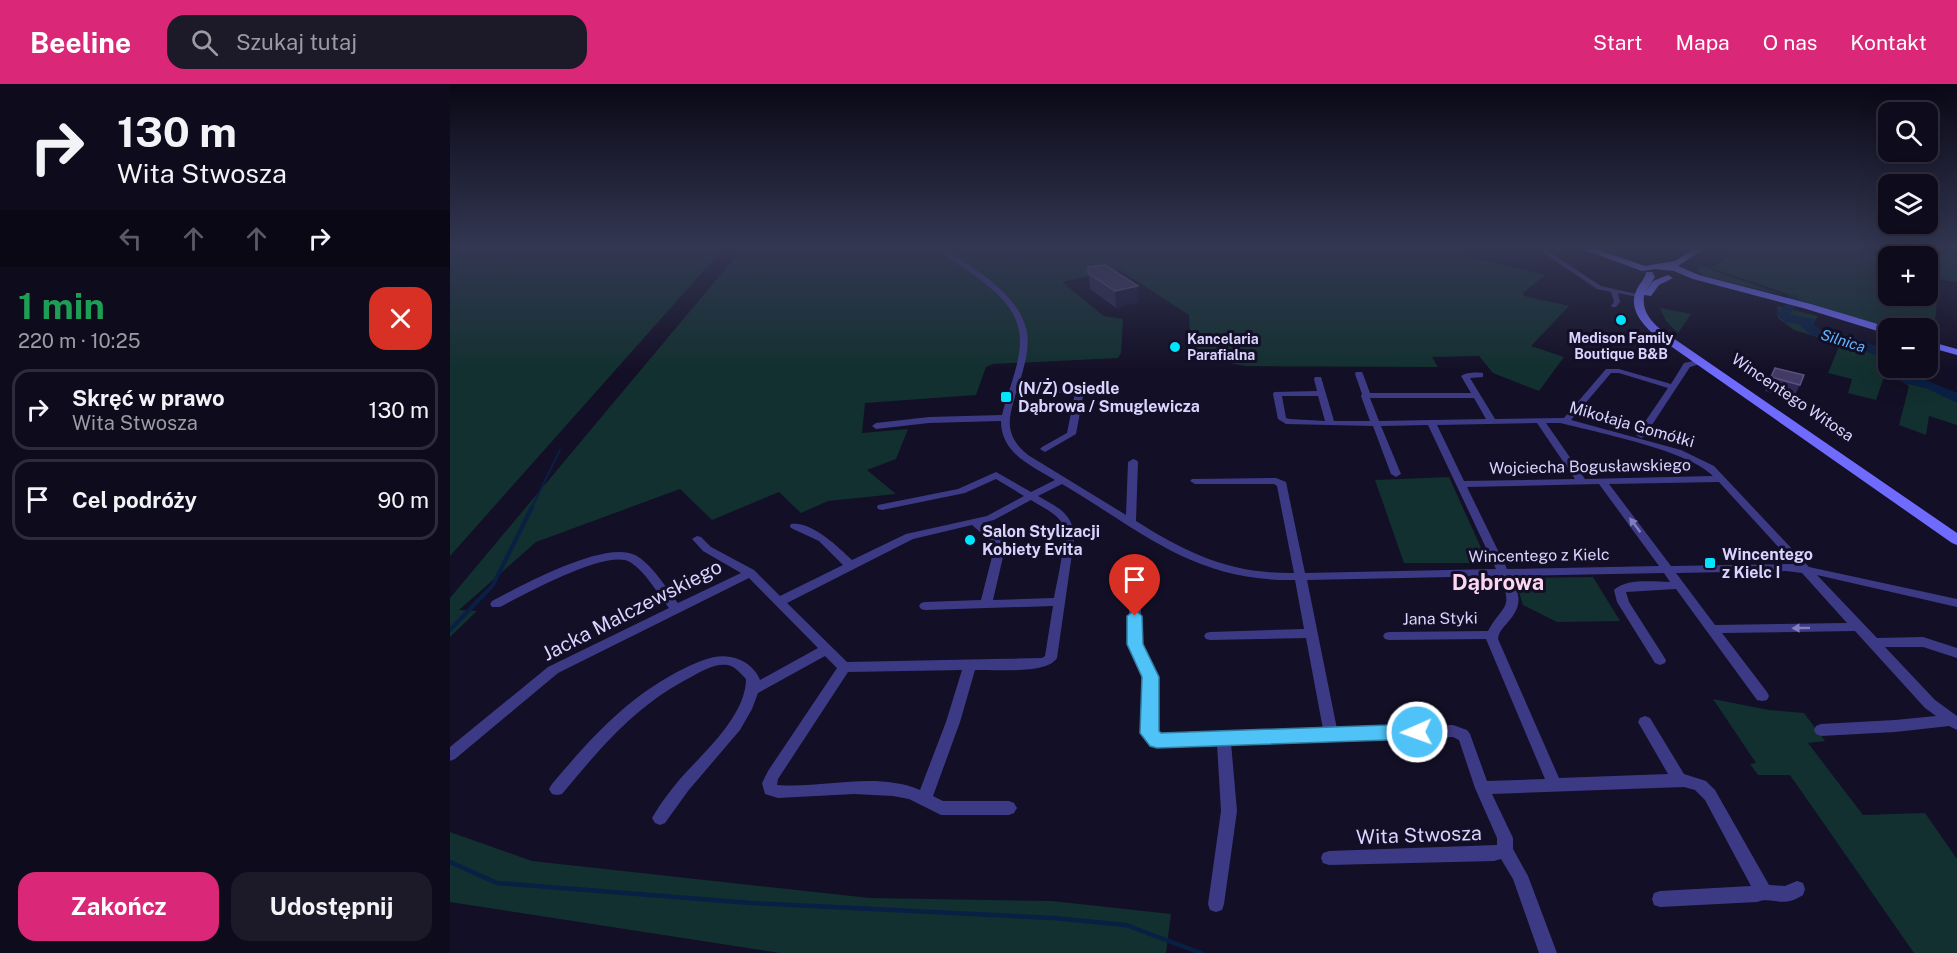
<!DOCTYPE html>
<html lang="pl">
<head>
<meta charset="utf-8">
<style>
  :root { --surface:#0e0b1c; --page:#1c1929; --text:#f1f3f6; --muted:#9b9ba3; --line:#2e2b3b; --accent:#db2777 }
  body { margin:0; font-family:"Public Sans",sans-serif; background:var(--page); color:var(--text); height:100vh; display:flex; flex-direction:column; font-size:22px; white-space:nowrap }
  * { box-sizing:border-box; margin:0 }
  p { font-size:20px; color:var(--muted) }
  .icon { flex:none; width:33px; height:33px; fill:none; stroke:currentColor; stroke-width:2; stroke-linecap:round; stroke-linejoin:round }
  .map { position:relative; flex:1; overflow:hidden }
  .side { display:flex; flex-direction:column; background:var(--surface); width:450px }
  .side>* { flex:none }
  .hud { background:#0e0b1c; color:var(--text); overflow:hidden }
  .buttons { position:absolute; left:1428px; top:18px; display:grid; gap:12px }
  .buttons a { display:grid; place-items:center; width:60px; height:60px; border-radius:12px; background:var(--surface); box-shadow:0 6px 24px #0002,0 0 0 2px var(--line); font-size:30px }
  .pin { position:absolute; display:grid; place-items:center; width:51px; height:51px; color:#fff; margin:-62px -26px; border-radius:50% 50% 50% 0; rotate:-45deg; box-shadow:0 0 6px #0007 }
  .pin .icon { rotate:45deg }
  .me { position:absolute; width:66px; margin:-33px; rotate:268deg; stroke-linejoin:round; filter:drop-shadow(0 0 4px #0008) }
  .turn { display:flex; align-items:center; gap:21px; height:126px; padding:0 18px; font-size:27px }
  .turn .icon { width:78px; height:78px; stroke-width:2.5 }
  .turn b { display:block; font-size:42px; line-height:51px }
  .lanes { display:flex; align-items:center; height:57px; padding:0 18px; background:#0003; justify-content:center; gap:30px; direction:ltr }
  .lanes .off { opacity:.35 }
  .round { display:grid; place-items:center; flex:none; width:63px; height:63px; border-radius:18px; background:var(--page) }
  .summary { display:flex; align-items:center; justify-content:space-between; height:102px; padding:0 18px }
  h1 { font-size:36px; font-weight:700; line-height:45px; color:#1e9e55 }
  .primary-button { display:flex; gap:12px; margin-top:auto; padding:12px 18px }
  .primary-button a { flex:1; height:69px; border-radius:18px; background:var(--accent); color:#fff; font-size:24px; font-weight:700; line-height:69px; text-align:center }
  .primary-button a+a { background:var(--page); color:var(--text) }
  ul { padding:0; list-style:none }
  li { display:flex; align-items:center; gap:18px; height:81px; margin:0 12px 9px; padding:0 6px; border:3px solid var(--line); border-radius:18px }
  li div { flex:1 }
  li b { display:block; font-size:22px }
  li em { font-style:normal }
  header { display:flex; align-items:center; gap:36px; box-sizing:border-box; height:84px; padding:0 30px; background:var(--accent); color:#fff }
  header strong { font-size:28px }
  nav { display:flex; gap:33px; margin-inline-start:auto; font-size:21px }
  .search { width:420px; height:54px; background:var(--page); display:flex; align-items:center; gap:15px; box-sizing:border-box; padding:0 21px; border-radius:18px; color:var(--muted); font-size:22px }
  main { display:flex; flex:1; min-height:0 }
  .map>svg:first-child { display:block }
</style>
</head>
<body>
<header>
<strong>Beeline</strong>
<div class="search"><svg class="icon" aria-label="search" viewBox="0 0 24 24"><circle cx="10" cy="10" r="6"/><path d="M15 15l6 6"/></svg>Szukaj tutaj</div>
<nav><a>Start</a><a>Mapa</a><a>O nas</a><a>Kontakt</a></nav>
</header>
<main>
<section class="side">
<div class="hud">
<div class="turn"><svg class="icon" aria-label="right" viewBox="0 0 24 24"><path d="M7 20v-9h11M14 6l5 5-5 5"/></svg><div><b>130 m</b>Wita Stwosza</div></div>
<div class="lanes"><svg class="icon off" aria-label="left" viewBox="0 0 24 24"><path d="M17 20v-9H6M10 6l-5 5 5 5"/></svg><svg class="icon off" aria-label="ahead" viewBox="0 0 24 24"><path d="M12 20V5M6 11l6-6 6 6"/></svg><svg class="icon off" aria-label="ahead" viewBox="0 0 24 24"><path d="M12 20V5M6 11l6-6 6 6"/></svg><svg class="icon" aria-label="right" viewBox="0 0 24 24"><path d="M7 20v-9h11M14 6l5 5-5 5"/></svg></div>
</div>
<div class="summary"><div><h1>1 min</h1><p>220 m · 10:25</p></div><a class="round" style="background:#d93025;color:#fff"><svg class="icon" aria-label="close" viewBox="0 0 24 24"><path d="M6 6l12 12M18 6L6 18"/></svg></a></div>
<ul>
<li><svg class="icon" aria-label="right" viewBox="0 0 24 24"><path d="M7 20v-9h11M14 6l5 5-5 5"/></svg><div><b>Skręć w prawo</b><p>Wita Stwosza</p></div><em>130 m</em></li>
<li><svg class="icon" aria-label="arrive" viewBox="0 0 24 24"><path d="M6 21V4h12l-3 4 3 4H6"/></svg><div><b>Cel podróży</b></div><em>90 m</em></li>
</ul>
<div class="primary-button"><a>Zakończ</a><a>Udostępnij</a></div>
</section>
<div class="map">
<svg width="1507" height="869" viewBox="0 0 1507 869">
  <rect width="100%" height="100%" fill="#130f26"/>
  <!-- green -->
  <path fill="#12302f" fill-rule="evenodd" d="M0,165H273L0,472Z
    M292,165H985L1095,191L1073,209L1074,212L1119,222L1081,262L1114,273L1089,307L1043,289L1029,272L982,273L988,283L795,282L741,271L739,231L668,185L612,198L654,232L673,235L671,269L668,274L543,280L536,283L526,311L415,319L412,349L458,345L446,375L417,386L446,410L378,417L351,429L329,408L262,436L230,405L86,458L9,526L27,527L0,553V514Z
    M1280,165H1507V198L1489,195L1483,258L1478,257V244H1439L1349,216L1338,210L1261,184L1275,176ZM1438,172H1478V212H1438Z
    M1251,182L1336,212L1255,192L1247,186Z
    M1327,222L1368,232L1361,243L1438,266V284H1461L1462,291L1507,309V341L1479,332L1476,351L1449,341L1459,302L1436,287L1426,316L1398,309L1402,295L1378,289L1390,260L1344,246L1328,234Z
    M1210,224L1241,230L1228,249L1216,237Z
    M999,393L1038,479H954L925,396Z
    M1143,493L1170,537L1107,538L1073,521L1066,499L1071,494Z
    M1263,615L1319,626L1354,629L1375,657L1358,659L1413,731L1475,729L1507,775V869H1464L1340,691H1308L1300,680L1306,679Z
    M0,748L82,777L420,814L602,817L721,830L716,869H330L0,818Z"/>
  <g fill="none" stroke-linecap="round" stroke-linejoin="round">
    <!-- stream-far2 -->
    <path stroke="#0a1f44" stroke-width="2" d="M81,425L110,366"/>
    <!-- stream-far1 -->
    <path stroke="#0a1f44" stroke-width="4" d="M0,546L43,501L82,423"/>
    <!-- stream -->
    <path stroke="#0a1f44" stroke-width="4.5" d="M0,778L47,799L301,819L603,834L676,841L751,869"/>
    <!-- river -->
    <path fill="#0a1f44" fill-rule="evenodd" d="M1338,211H1346L1351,217L1339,230L1363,235L1364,240L1369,245L1401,252L1438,267V276L1392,258L1361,251L1349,240L1335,238L1326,230L1339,217Z
      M1440,284H1454C1468,297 1489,300 1507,309V319L1478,305L1454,299Z"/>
    <!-- street -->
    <path fill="#3d3a85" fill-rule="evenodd" d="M489,165H496C526,187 569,209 577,248C580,266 573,286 568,304H630L634,307L626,350L595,368L590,365L592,363L617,349L625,309H566C558,336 554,351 578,371L676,431L678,378L683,375L686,376L688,378L686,437C738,470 781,490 844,489L827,402L824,400H745L740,397L742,395L826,394L836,398L855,489L1046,485L978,341L931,342L951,390L946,393L941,390L923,342L836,340L828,335L823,310L824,308L867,307L864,295L865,293H871L884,337H920L911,312L912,310L905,290L906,288H912L913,290L920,309H1021L1011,292C1016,288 1027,288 1033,289V293L1020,294L1045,335L1114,334L1156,285H1169L1221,300L1234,279L1253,275V279L1240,283L1194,353L1191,354L1186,351L1218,304L1169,289H1161L1121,336L1231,366L1264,382L1359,483L1507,515V523L1367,491L1427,554L1473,553L1507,564V574L1473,563H1435L1485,616L1507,632V646L1499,642L1445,648L1371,652L1366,650L1364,646L1366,642L1371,640L1445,636L1486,632L1475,624L1405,547L1272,549L1317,608L1319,612L1317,616L1312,617L1307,616L1226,505L1176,508L1179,518L1216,576L1215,579L1210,581L1205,579L1167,518L1164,506C1177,494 1204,498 1220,498L1214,489L1061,492C1070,511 1073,521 1058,538C1053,544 1049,547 1048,555L1109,694L1218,690L1188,638L1190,634L1195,632L1200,634L1234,690L1256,697L1265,706L1319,801L1335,802L1347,797L1353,799L1355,805L1353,811C1332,825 1323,812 1307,818L1210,823L1204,821L1202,815L1204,809L1210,807L1301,802L1255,716L1245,706L1234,703L1042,710L1063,754V765L1078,792L1107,869H1089L1063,795L1051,775L1044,777L879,781L873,779L871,774L873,769L879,767L1047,761V754L1025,704L1009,656L1003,653L781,659L787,727L774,820L772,826L766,828L760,826L758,820L771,727L767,660L707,662C700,660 696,655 693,649L694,593L679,560V509L685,498L688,484H696L698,487L697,498L691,509V560L708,593L707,647L710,650L873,645L856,554L760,556L756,555L754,552L756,549L760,548L854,545L845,496C745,498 693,448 612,400L588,412C608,424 618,426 625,449L607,574C596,591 545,585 525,586L510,638L483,712L493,717H559L564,719L567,724L564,729L559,731H491L459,715L443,712L404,710L328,714L315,710L312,699L318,687L387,584L375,572L308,609L302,625L290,646L238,707L215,739L210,741L205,739L202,734L205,729C212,717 221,706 230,695C253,669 296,632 296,595C291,590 286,583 278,581C266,579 253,586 243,592C187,620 152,662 112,710L107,711L102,710L99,705L102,700C142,653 178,612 235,584C252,576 269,568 288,575C297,578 307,587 310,596L368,564L299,494L108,589L5,675L0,677V663L98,583L219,524C207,509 196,488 180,478C158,464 73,511 50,523H42L40,520L42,517C71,502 154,456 185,471C201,479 217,505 228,519L291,489L253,467L242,455L247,452L251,453L261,463L304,486L330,512L393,481L369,457L341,444L340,442L341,440C362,437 388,463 402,476L456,450L537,432L574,412L546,395L515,409L432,426L428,425L427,423L428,421L508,405L546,388L581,408L605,396C580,381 551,369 551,337L479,339L426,345L422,342L426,339L479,333L552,331C557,310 566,290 569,269C578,214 522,195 489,165ZM832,312H868L875,337L840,335L836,334ZM920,314H1024L1036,335L929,337ZM1087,339L1125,395L1014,397L987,341ZM1096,339H1110C1146,348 1240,367 1263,392L1135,395ZM1269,398L1344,480L1221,482L1159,400ZM1149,400L1209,482L1057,485L1017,403ZM581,416C590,422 606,429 612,439C618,452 607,498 604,514L543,516L556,460L532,439L544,436ZM522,441L545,461L531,516L475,518L471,519L469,522L471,525L475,526L603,522L595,572L592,574L397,578L337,519L463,455ZM1336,487L1352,489L1397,539L1265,541L1226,489ZM1049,492C1065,525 1052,521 1038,547L939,548L935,549L933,552L935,555L939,556L1036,555L1095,695L1037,697L1020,650L1017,646L1003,641L887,645L857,496ZM512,586L496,638L470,706C424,687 374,705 327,701L328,695L398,588Z
      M1088,165H1095L1151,202L1191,211L1188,213L1168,209L1170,218L1166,223H1162L1161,222L1164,218L1161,208L1147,205Z"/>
    <!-- secondary -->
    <path fill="#6f6bff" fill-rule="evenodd" d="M1132,165H1145L1195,182L1225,177L1244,165H1254L1228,182L1249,191L1361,220L1441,244H1438V250L1434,249L1353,224L1243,195L1224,187L1205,185L1192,187Z
      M1196,188H1202L1205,193L1195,208L1203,197L1218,191L1223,194L1209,201L1201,212L1194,211C1192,226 1199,235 1210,245L1507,449V461L1502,459L1202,249C1190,237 1178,223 1187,205C1190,199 1195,195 1196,188Z
      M1478,257L1507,265V271L1478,263Z"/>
  </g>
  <!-- wall -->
  <path fill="#312854" d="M638,183L688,218L666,224L640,205Z
    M1325,284L1350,301L1343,315L1315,307Z"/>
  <!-- shaded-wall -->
  <path fill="#1d163a" d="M688,202V218L666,224L665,207Z"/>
  <!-- building -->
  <path fill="#433a66" stroke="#5a527e" stroke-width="1.5" d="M655,181L688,202L665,207L638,189V183Z
    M1325,284L1354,291L1350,301L1321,293Z"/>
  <!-- one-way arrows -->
  <defs><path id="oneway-solid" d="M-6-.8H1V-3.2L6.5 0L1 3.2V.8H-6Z" transform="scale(1.5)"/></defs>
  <g fill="#837fbc">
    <use href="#oneway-solid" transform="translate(1185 441) rotate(-127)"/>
    <use href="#oneway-solid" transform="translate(1351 544) rotate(179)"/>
  </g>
  <!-- sky -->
  <linearGradient id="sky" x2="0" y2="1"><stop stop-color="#0a0815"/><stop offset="0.57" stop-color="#333752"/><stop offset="1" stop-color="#333752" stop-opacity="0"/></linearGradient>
  <rect width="1507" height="287" fill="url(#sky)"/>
  <!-- route -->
  <path fill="#4fc3f7" stroke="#337fa1" stroke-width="1.5" d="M685,526L692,532L693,560L709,593V647L711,649L967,640L973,643L976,648L973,653L967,655L707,664L700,662L690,649L692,593L677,560V532Z"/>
  <!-- markers -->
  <g fill="#00e5ff" stroke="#130f26" stroke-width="2">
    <circle cx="1171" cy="236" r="6"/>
    <circle cx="725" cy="263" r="6"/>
    <rect x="550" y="307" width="12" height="12" rx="3"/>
    <circle cx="520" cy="456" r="6"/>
    <rect x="1254" y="473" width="12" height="12" rx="3"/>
  </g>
  <g text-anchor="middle" stroke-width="6" stroke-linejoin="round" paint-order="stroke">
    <!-- far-poi labels -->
    <g font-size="14" font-weight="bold" fill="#d9d4ff" stroke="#130f26">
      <text x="1171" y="259">Medison Family<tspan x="1171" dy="16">Boutique B&amp;B</tspan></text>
      <text x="737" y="260" text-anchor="start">Kancelaria<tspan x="737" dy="16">Parafialna</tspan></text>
    </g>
    <!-- far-water labels -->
    <g font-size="15" font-style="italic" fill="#62b6ff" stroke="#130f26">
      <text transform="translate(1393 257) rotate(17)" y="5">Silnica</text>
    </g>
    <!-- poi labels -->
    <g font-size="16" font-weight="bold" fill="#d9d4ff" stroke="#130f26" text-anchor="start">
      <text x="568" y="310">(N/Ż) Osiedle<tspan x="568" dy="18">Dąbrowa / Smuglewicza</tspan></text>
      <text x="532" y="453">Salon Stylizacji<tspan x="532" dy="18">Kobiety Evita</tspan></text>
      <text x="1272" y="476">Wincentego<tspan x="1272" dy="18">z Kielc I</tspan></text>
    </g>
    <!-- street labels -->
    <g font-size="16" fill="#d9d4ff" stroke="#130f26">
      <text transform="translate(1343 313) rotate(34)" y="6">Wincentego Witosa</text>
      <text transform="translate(1182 340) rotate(16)" y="6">Mikołaja Gomółki</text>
      <text transform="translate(1140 382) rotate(-1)" y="6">Wojciecha Bogusławskiego</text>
      <text transform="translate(1089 471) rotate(-1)" y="6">Wincentego z Kielc</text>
      <text transform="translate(990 534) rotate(-1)" y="6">Jana Styki</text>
    </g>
    <!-- near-street labels -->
    <g font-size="20" fill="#d9d4ff" stroke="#130f26">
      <text transform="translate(182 526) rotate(-27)" y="7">Jacka Malczewskiego</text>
      <text transform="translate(969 751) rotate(-2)" y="7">Wita Stwosza</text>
    </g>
    <!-- district labels -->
    <g font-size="22" font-weight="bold" fill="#ffd6f0" stroke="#130f26">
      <text x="1048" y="506">Dąbrowa</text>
    </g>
  </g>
</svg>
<div class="buttons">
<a><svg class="icon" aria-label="search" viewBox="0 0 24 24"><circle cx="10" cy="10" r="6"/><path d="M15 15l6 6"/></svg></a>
<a><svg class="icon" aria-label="layers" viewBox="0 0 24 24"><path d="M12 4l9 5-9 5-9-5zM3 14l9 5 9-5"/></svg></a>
<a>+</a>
<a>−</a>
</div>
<div class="pin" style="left:685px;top:532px;background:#d93025"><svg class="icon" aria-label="arrive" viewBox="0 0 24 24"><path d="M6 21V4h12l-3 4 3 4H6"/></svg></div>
<svg class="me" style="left:967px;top:648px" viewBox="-20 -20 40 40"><circle r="17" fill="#4fc3f7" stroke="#fff" stroke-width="3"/><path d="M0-11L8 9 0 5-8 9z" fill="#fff"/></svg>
</div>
</main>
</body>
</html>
